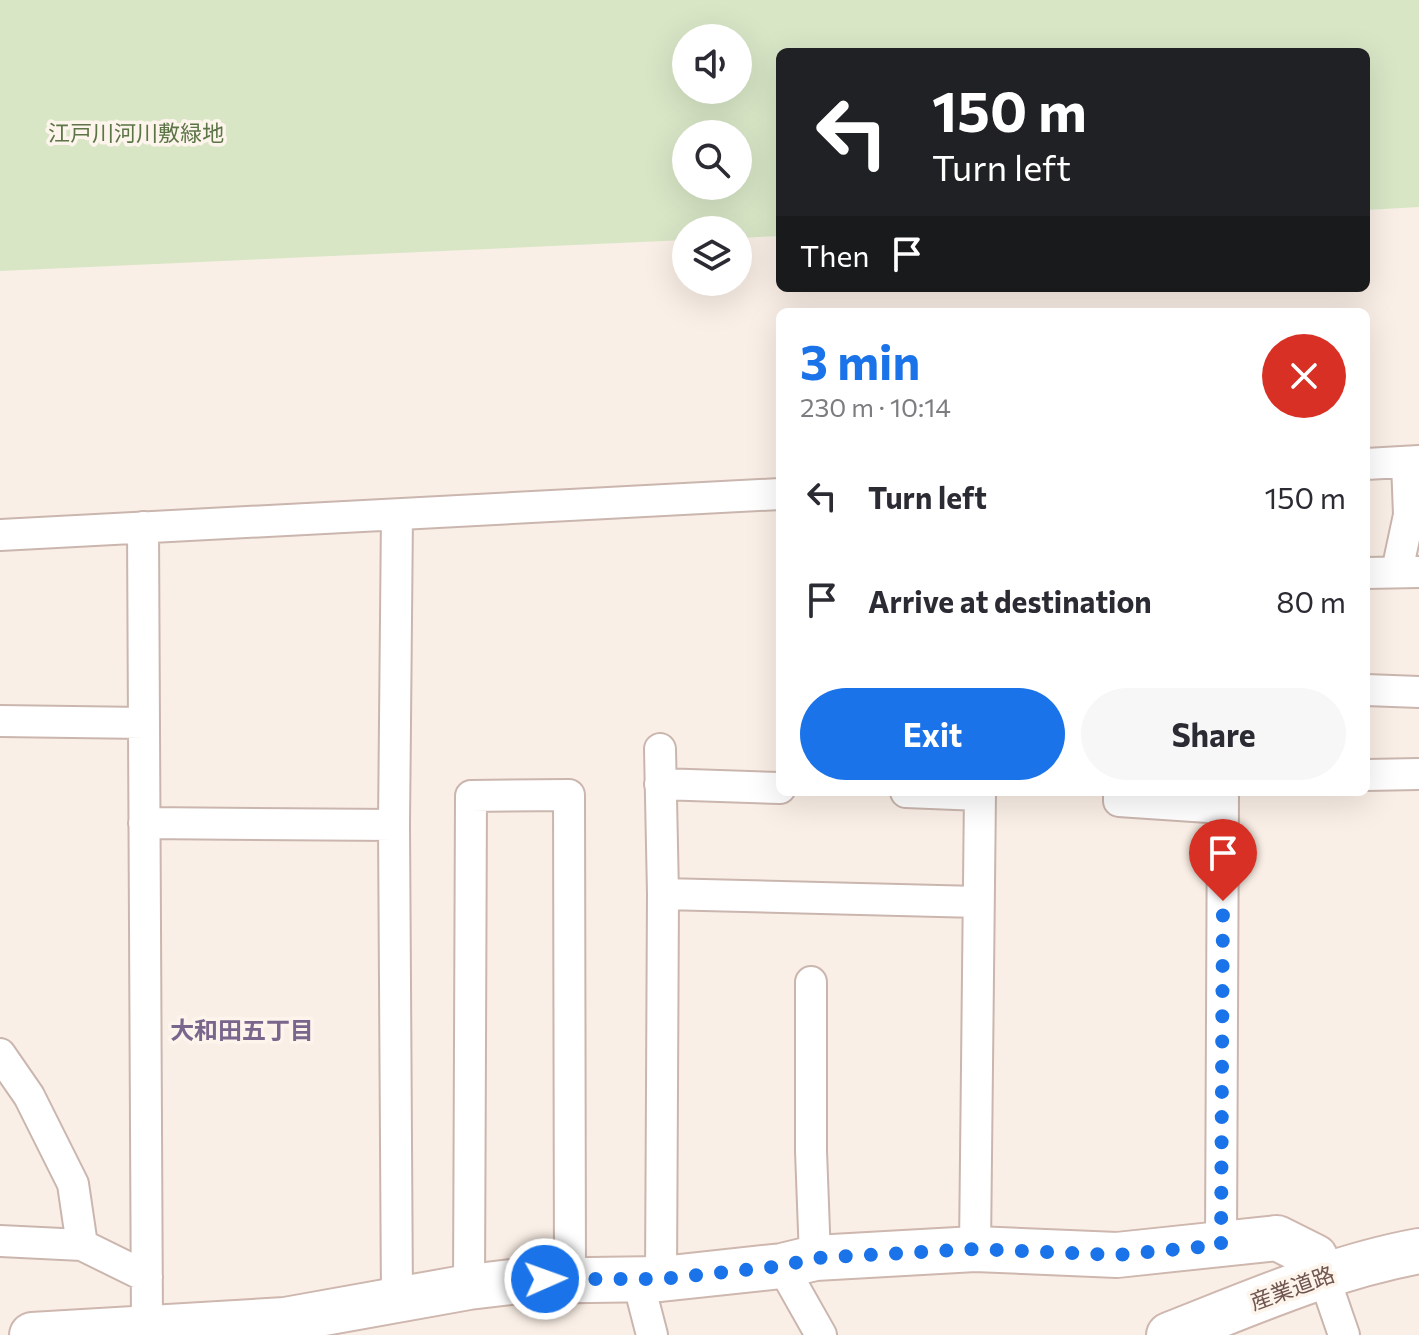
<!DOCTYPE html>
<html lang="en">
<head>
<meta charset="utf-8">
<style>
  :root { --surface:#fff; --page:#f7f7f7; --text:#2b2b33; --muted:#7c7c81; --accent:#1a73e8 }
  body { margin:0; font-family:Commissioner,"Noto Sans JP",sans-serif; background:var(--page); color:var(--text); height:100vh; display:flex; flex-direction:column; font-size:30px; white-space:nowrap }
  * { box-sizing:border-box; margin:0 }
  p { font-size:26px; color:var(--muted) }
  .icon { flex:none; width:44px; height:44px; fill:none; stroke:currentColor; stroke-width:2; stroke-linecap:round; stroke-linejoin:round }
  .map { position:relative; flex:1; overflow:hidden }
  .panel { position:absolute; left:776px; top:308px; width:594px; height:488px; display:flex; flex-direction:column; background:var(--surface); border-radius:12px; box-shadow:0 8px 32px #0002 }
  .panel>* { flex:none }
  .banner { position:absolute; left:776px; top:48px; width:594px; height:244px; border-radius:12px; box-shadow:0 8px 32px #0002; background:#202124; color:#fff; overflow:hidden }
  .fabs { position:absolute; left:672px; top:24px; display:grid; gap:16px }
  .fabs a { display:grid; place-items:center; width:80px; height:80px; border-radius:50%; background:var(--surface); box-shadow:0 8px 32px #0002; font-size:40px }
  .pin { position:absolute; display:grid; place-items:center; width:68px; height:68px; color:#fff; margin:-82px -34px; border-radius:50% 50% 50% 0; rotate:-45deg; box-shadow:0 0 8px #0007 }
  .pin .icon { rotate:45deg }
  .me { position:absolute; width:88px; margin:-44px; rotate:88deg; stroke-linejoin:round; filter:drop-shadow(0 0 6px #0008) }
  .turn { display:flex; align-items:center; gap:28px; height:168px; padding:0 24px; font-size:36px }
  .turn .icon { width:104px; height:104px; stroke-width:2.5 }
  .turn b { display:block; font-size:56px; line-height:68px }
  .then { display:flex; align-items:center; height:76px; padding:0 24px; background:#0003; gap:16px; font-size:30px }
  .round { display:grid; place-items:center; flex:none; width:84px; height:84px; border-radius:42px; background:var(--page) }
  .overview { display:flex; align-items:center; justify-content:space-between; height:136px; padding:0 24px }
  h1 { font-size:48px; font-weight:700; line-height:60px; color:var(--accent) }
  .button { display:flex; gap:16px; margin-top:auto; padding:16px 24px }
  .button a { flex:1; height:92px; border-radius:48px; background:var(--accent); color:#fff; font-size:32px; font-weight:700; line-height:92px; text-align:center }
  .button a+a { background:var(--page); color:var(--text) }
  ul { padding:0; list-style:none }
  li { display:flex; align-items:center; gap:24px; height:104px; padding:0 24px }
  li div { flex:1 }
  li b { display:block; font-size:30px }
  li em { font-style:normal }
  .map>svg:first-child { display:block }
</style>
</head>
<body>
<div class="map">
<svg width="1419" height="1335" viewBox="0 0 1419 1335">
  <rect width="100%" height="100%" fill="#faefe6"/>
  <!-- green -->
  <path fill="#d8e6c6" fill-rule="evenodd" d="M0,0H1419V207L1366,210V52H780V236L738,238V230H686V240L0,271ZM686,38H738V90H686ZM686,134H738V186H686Z"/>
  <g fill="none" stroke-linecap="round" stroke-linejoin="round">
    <defs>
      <path id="street" d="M1366,464L1419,461
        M397,515L394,825L397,1299
        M143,527L147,1326
        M0,535L780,494
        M1397,571L1409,515L1407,462
        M1366,573L1419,572
        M1366,690L1419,692
        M0,721L144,723
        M660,749L663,894L661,1279
        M1366,775L1419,774
        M660,784L780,788
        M906,792L980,795
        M1119,792V801L1223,808
        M144,823L394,825
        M663,894L978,902
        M811,982V1151L815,1258
        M0,1054L29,1096L73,1184L82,1245
        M0,1241L82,1245L147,1277
        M1221,1245L1223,792
        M975,1249L980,792
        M782,1266L821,1335
        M1323,1274L1344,1335
        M637,1277L652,1335
        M469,1287L471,796L569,795L570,1278"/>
      <path id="secondary" d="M32,1335L285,1320L469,1287L520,1281L661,1279L782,1266L815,1258L975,1249L1117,1255L1277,1238L1315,1257L1323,1274
        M1169,1335C1251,1303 1332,1267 1419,1251"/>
    </defs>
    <!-- street casing -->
    <use href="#street" stroke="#cab6ae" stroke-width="34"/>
    <!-- secondary casing -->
    <use href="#secondary" stroke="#ceb7ae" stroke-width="48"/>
    <!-- street -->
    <use href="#street" stroke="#fff" stroke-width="30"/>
    <!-- secondary -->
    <use href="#secondary" stroke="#fff" stroke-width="44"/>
  </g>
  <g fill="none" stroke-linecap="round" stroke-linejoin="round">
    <!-- route -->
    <path stroke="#1a73e8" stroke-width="14" stroke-dasharray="0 25.2" d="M545,1279H661L782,1266L815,1258L975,1249L1117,1255L1221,1245L1223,901"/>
  </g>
  <g text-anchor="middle" stroke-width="7" stroke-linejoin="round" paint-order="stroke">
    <!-- park labels -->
    <g font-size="22" fill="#5c7547" stroke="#fdf4ec">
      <text x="136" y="141">江戸川河川敷緑地</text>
    </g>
    <!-- street labels -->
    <g font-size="22" fill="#70554e" stroke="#fdf4ec">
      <text transform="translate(1292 1288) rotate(-20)" y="8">産業道路</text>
    </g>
    <!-- neighbourhood labels -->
    <g font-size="24" font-weight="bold" fill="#7a668c" stroke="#fdf4ec">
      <text x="242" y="1039">大和田五丁目</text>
    </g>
  </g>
</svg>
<div class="fabs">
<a><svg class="icon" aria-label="sound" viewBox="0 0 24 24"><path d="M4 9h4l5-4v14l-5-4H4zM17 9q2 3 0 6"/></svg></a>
<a><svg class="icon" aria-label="search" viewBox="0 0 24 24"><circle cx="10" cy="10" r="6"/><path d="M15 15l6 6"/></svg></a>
<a><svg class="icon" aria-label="layers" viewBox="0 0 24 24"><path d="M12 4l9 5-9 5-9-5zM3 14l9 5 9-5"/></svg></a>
</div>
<div class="pin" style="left:1223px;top:901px;background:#d93025"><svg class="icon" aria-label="arrive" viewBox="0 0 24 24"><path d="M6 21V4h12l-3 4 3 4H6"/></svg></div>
<svg class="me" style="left:545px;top:1279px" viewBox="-20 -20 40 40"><circle r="17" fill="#1a73e8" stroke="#fff" stroke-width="3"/><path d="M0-11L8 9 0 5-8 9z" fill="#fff"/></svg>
<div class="banner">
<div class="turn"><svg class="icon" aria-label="left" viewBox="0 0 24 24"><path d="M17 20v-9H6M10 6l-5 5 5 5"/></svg><div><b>150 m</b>Turn left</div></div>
<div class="then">Then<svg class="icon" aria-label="arrive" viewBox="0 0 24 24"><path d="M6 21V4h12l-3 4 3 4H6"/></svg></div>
</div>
<section class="panel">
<div class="overview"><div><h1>3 min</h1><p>230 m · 10:14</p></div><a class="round" style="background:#d93025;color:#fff"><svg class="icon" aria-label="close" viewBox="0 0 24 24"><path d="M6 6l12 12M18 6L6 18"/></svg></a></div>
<ul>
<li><svg class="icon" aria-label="left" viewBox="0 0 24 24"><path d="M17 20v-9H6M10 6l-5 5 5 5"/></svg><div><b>Turn left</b></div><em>150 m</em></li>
<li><svg class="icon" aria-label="arrive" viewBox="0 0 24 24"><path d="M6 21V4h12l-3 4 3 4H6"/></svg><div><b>Arrive at destination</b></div><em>80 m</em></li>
</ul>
<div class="button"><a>Exit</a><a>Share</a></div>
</section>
</div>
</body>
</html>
